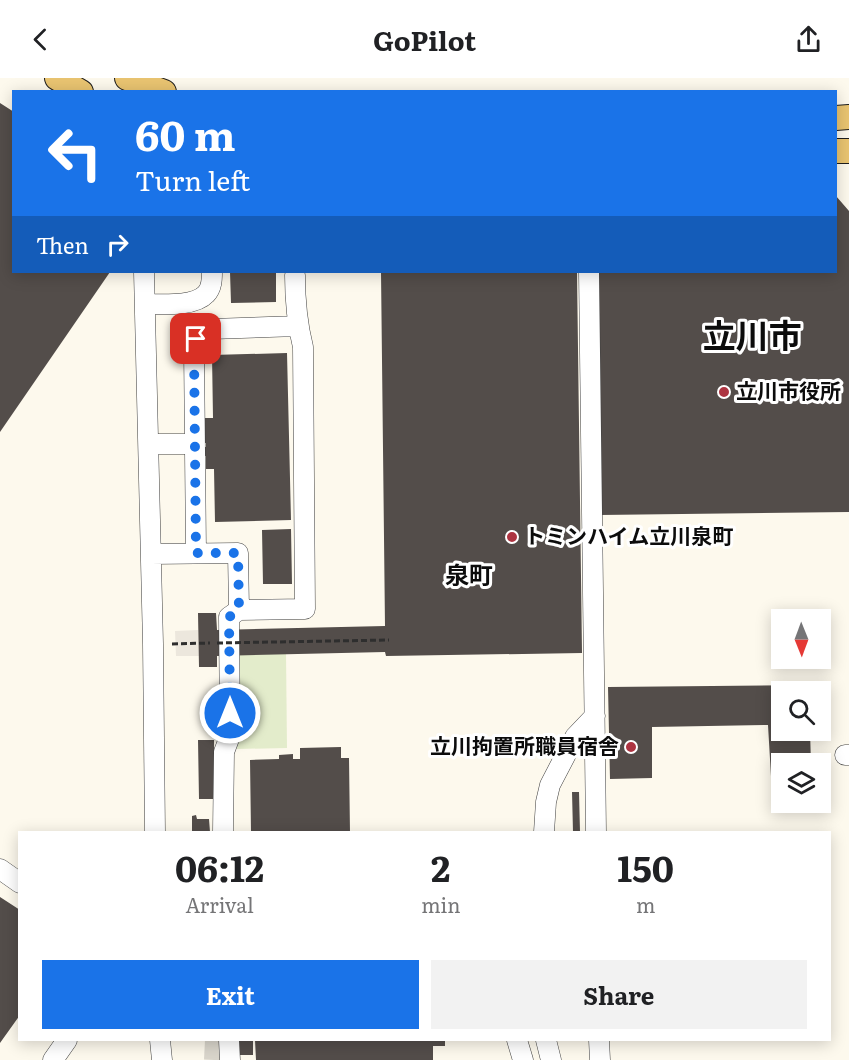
<!DOCTYPE html>
<html lang="en">
<head>
<meta charset="utf-8">
<style>
  :root { --surface:#fff; --page:#f2f2f2; --text:#202124; --muted:#757577; --accent:#1a73e8 }
  body { margin:0; font-family:Literata,"Noto Sans JP",serif; background:var(--page); color:var(--text); height:100vh; display:flex; flex-direction:column; font-size:22px; white-space:nowrap }
  * { box-sizing:border-box; margin:0 }
  p { font-size:20px; color:var(--muted) }
  .icon { flex:none; width:33px; height:33px; fill:none; stroke:currentColor; stroke-width:2; stroke-linecap:round; stroke-linejoin:round }
  .map { position:relative; flex:1; overflow:hidden }
  .details { position:absolute; left:18px; top:753px; width:813px; height:210px; display:flex; flex-direction:column; background:var(--surface); border-radius:0px; box-shadow:0 3px 15px #0003 }
  .details>* { flex:none }
  .banner { position:absolute; left:12px; top:12px; width:825px; height:183px; border-radius:0px; box-shadow:0 3px 15px #0003; background:#1a73e8; color:#fff; overflow:hidden }
  .needle { width:39px; rotate:179deg }
  .tools { position:absolute; left:771px; top:531px; display:grid; gap:12px }
  .tools a { display:grid; place-items:center; width:60px; height:60px; border-radius:0px; background:var(--surface); box-shadow:0 3px 15px #0003; font-size:30px }
  .pin { position:absolute; display:grid; place-items:center; width:51px; height:51px; color:#fff; margin:-26px; border-radius:12px; box-shadow:0 3px 9px #0006 }
  .me { position:absolute; width:66px; margin:-33px; rotate:0deg; stroke-linejoin:round; filter:drop-shadow(0 0 4px #0008) }
  .turn { display:flex; align-items:center; gap:21px; height:126px; padding:0 24px; font-size:27px }
  .turn .icon { width:78px; height:78px; stroke-width:2.5 }
  .turn b { display:block; font-size:42px; line-height:51px }
  .then { display:flex; align-items:center; height:57px; padding:0 24px; background:#0003; gap:12px; font-size:22px }
  .eta { display:flex; justify-content:space-evenly; align-items:center; height:102px; text-align:center }
  .eta b { font-size:36px; font-weight:700; line-height:42px }
  .button { display:flex; gap:12px; margin-top:auto; padding:12px 24px }
  .button a { flex:1; height:69px; border-radius:0px; background:var(--accent); color:#fff; font-size:24px; font-weight:700; line-height:69px; text-align:center }
  .button a+a { background:var(--page); color:var(--text) }
  header { display:flex; justify-content:space-between; align-items:center; height:78px; padding:0 24px; background:var(--surface); font-size:27px; font-weight:700 }
  .map>svg:first-child { display:block }
</style>
</head>
<body>
<header><svg class="icon" aria-label="back" viewBox="0 0 24 24"><path d="M15 5l-7 7 7 7"/></svg>GoPilot<svg class="icon" aria-label="share" viewBox="0 0 24 24"><path d="M12 15V3M7 8l5-5 5 5M5 13v7h14v-7"/></svg></header>
<div class="map">
<svg width="849" height="982" viewBox="0 0 849 982">
  <rect width="100%" height="100%" fill="#fdf9ed"/>
  <!-- pitch -->
  <path fill="#e3eccb" d="M235,575H286L287,670L237,671Z"/>
  <!-- plaza -->
  <path fill="#ece7dd" d="M198,552L199,578H176L175,553Z"/>
  <!-- building -->
  <path fill="#534d4a" d="M0,25L14,34V194H110L0,354Z
    M836,118L849,133V434L600,437L597,194H836Z
    M230,194H276V224L231,225Z
    M381,194H577L582,575L386,578L385,574L217,578V589H199L198,535H216L217,552L385,548Z
    M200,238L203,243L191,251L188,246Z
    M287,275L291,442L215,444L214,391H206V378H202L201,369H206V365H201V357H205V354H201V348H205V340H213L212,277Z
    M291,451L292,506H263L262,452Z
    M809,607V614H782V652H810L811,686H782V697L771,698L768,647L652,649V700L610,701L608,609Z
    M198,662H214L215,721H199Z
    M341,669V680H349L350,754H251L250,682L279,681V677L293,676V681H300V670Z
    M572,714H579L580,754H573Z
    M196,737L197,741H209L210,754H192V738Z
    M0,819L20,832V937L0,965Z
    M239,962H253V977H239Z
    M255,962H445V968H433V982H256Z"/>
  <g fill="none" stroke-linecap="round" stroke-linejoin="round">
    <!-- minor-tunnel -->
    <path stroke="#d9d5cb" stroke-width="20" stroke-dasharray="20 10" stroke-linecap="butt" d="M214,982L215,962"/>
    <defs>
      <path id="minor" d="M144,194L153,566L155,754
        M589,194L596,754
        M145,226C162,226 194,229 206,216C212,210 212,201 212,194
        M149,366H194
        M196,475L194,270C197,260 201,255 211,251L298,248
        M151,476L238,475L239,532L305,531L303,269C297,245 295,222 295,197
        M845,677H849
        M223,754L224,674L230,658L229,539L239,532
        M544,754L546,724L550,707L575,659L595,638
        M0,791L20,805
        M160,962L162,982
        M229,962L230,982
        M517,962L523,982
        M546,962L551,982
        M599,962L600,982
        M53,982L67,962"/>
      <path id="major" d="M57,0L81,14
        M127,0L164,14
        M836,40L849,39
        M836,73H849"/>
    </defs>
    <!-- minor casing -->
    <use href="#minor" stroke="#3f3f3f" stroke-width="21"/>
    <!-- major casing -->
    <use href="#major" stroke="#1d1d1d" stroke-width="26"/>
    <!-- path -->
    <path stroke="#2e2e2e" stroke-width="3" stroke-dasharray="6 3" stroke-linecap="butt" d="M172,566L210,565"/>
    <!-- minor -->
    <use href="#minor" stroke="#fff" stroke-width="20"/>
    <!-- major -->
    <use href="#major" stroke="#e9c471" stroke-width="24"/>
    <!-- path-bridge -->
    <path stroke="#2e2e2e" stroke-width="3" stroke-dasharray="6 3" stroke-linecap="butt" d="M217,565L389,562"/>
  </g>
  <g fill="none" stroke-linecap="round" stroke-linejoin="round">
    <!-- route -->
    <path stroke="#1a73e8" stroke-width="10" stroke-dasharray="0 18" d="M196,261L194,270L196,475H238L239,532L229,539L230,635"/>
  </g>
  <!-- markers -->
  <g fill="#ad3441" stroke="#fff" stroke-width="2">
    <circle cx="724" cy="314" r="6"/>
    <circle cx="512" cy="459" r="6"/>
    <circle cx="631" cy="669" r="6"/>
  </g>
  <g text-anchor="middle" stroke-width="6" stroke-linejoin="round" paint-order="stroke">
    <!-- poi labels -->
    <g font-size="21" font-weight="bold" fill="#0c0c0c" stroke="#fff" text-anchor="start">
      <text x="736" y="321">立川市役所</text>
      <text x="524" y="466">トミンハイム立川泉町</text>
      <text x="619" y="676" text-anchor="end">立川拘置所職員宿舎</text>
    </g>
    <!-- quarter labels -->
    <g font-size="24" font-weight="bold" fill="#0c0c0c" stroke="#fff">
      <text x="469" y="506">泉町</text>
    </g>
    <!-- town labels -->
    <g font-size="33" font-weight="bold" fill="#0c0c0c" stroke="#fff">
      <text x="752" y="270">立川市</text>
    </g>
  </g>
</svg>
<div class="tools">
<a><svg class="needle" viewBox="-14 -14 28 28"><path d="M0-13l5 13h-10z" fill="#e53935"/><path d="M0 13l5-13h-10z" fill="#757577"/></svg></a>
<a><svg class="icon" aria-label="search" viewBox="0 0 24 24"><circle cx="10" cy="10" r="6"/><path d="M15 15l6 6"/></svg></a>
<a><svg class="icon" aria-label="layers" viewBox="0 0 24 24"><path d="M12 4l9 5-9 5-9-5zM3 14l9 5 9-5"/></svg></a>
</div>
<div class="pin" style="left:196px;top:261px;background:#d93025"><svg class="icon" aria-label="arrive" viewBox="0 0 24 24"><path d="M6 21V4h12l-3 4 3 4H6"/></svg></div>
<svg class="me" style="left:230px;top:635px" viewBox="-20 -20 40 40"><circle r="17" fill="#1a73e8" stroke="#fff" stroke-width="3"/><path d="M0-11L8 9 0 5-8 9z" fill="#fff"/></svg>
<div class="banner">
<div class="turn"><svg class="icon" aria-label="left" viewBox="0 0 24 24"><path d="M17 20v-9H6M10 6l-5 5 5 5"/></svg><div><b>60 m</b>Turn left</div></div>
<div class="then">Then<svg class="icon" aria-label="right" viewBox="0 0 24 24"><path d="M7 20v-9h11M14 6l5 5-5 5"/></svg></div>
</div>
<section class="details">
<div class="eta">
<div><b>06:12</b><p>Arrival</p></div>
<div><b>2</b><p>min</p></div>
<div><b>150</b><p>m</p></div>
</div>
<div class="button"><a>Exit</a><a>Share</a></div>
</section>
</div>
</body>
</html>
